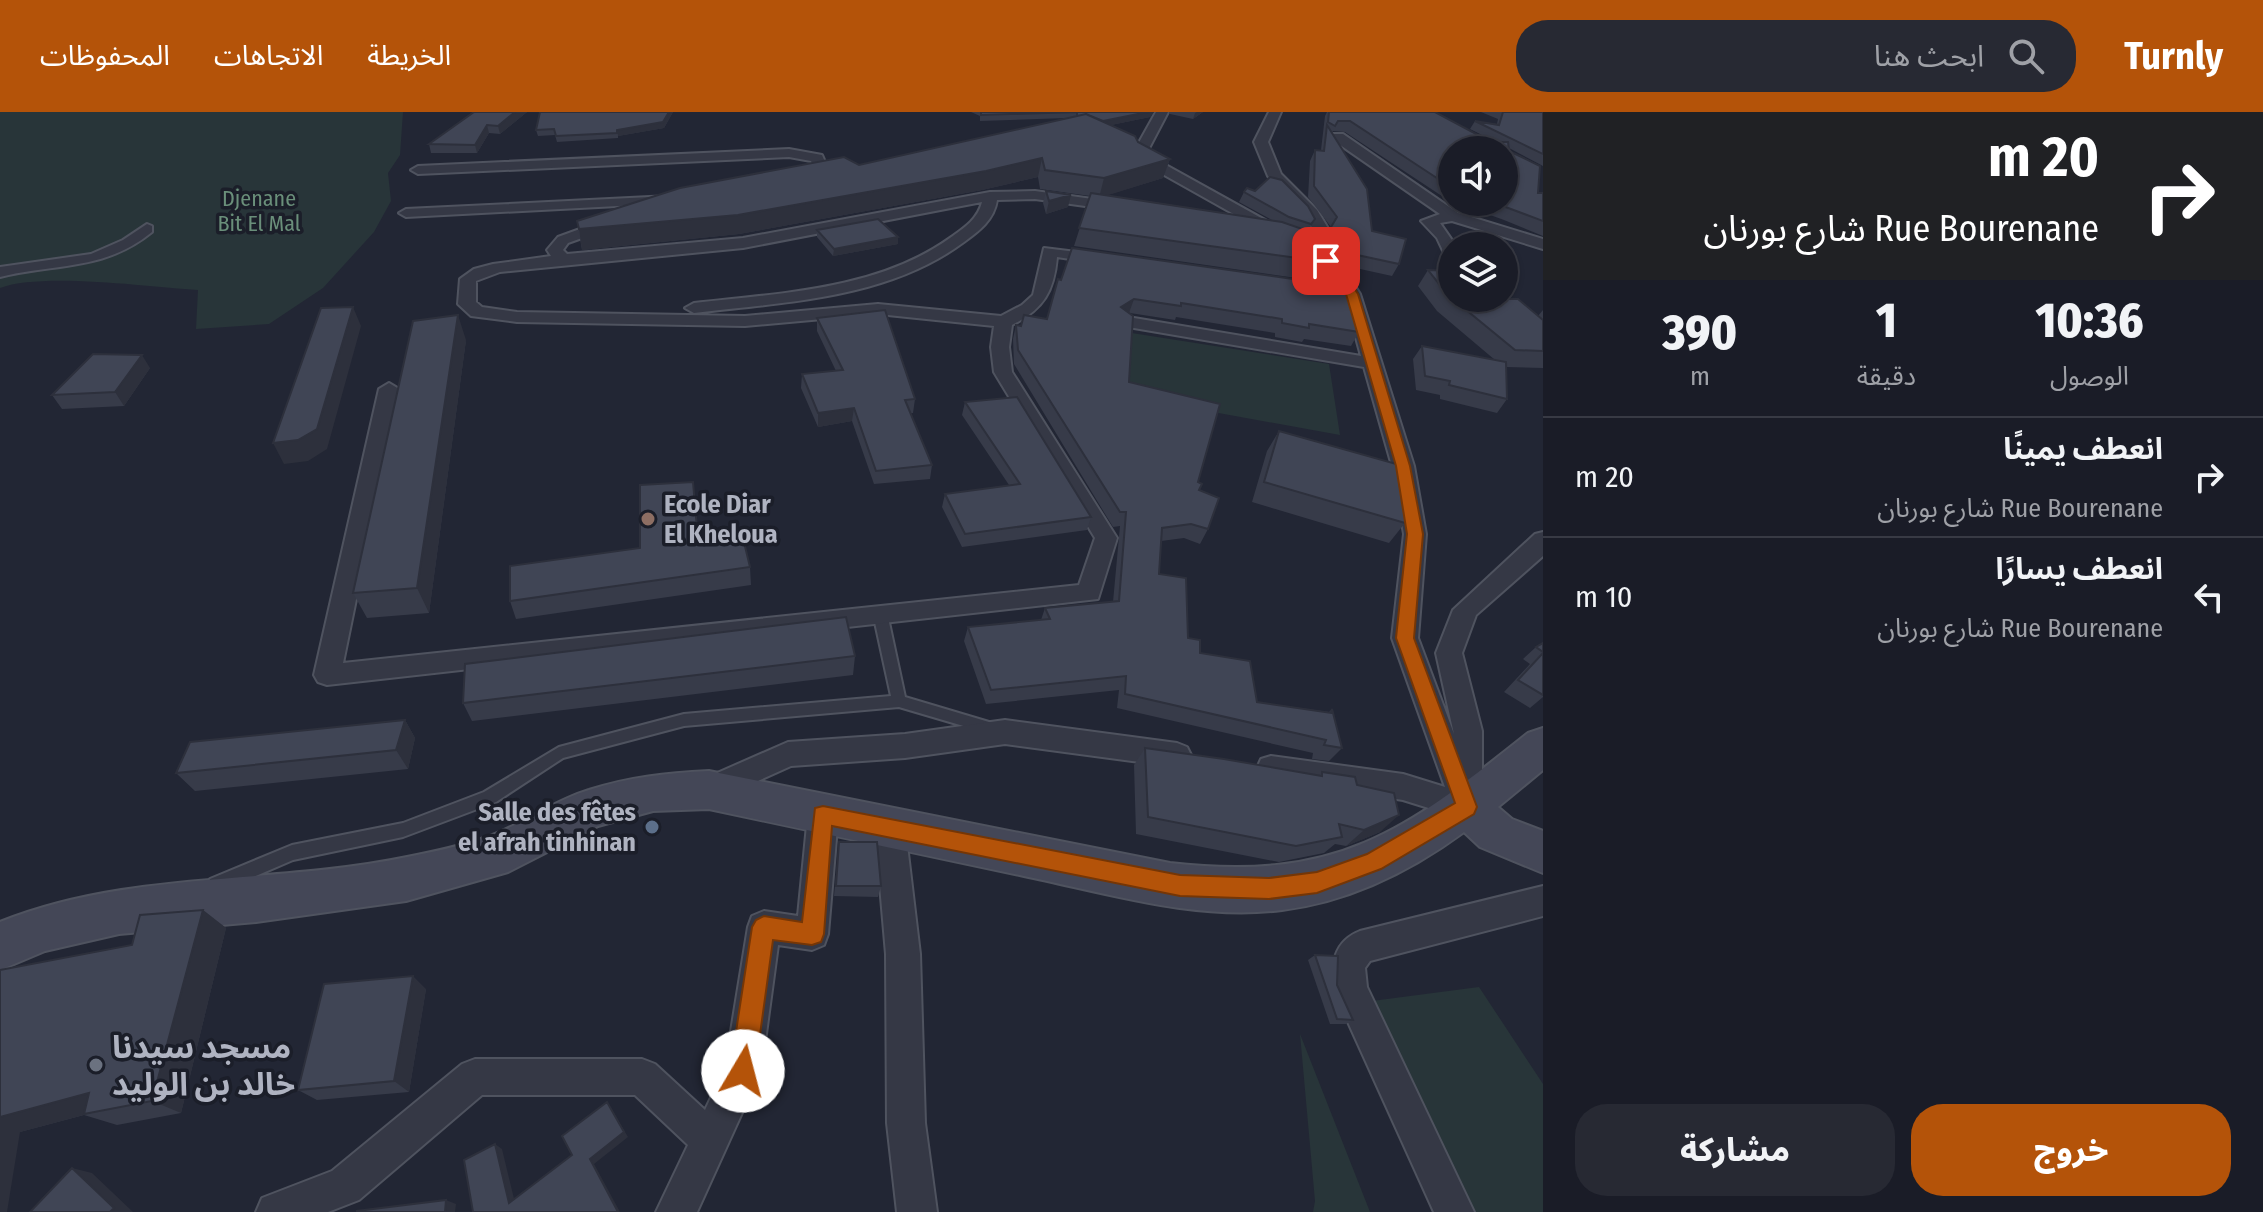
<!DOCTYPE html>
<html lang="ar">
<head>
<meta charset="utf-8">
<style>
  :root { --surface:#1a1c27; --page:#272933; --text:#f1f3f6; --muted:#9fa1a7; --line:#383a44; --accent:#b45309 }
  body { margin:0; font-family:"Fira Sans Condensed","Noto Sans Arabic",sans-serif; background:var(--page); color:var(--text); direction:rtl; height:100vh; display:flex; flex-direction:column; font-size:30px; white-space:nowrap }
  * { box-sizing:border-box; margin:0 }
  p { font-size:26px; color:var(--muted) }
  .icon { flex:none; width:44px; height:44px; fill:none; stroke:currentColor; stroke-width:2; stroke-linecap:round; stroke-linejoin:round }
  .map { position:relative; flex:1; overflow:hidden; direction:ltr }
  .details { display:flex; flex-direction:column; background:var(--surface); width:720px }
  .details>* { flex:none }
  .top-card { background:#202124; color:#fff; overflow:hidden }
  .fabs { position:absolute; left:1438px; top:24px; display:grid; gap:16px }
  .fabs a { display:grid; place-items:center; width:80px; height:80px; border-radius:50%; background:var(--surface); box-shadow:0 2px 6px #0004,0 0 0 2px var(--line); font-size:40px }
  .pin { position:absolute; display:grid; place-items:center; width:68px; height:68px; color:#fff; margin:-34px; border-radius:16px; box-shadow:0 4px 12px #0006 }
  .me { position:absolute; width:88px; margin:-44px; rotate:8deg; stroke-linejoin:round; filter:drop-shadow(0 0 6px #0008) }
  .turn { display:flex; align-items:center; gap:28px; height:168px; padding:0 32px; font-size:36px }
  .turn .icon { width:104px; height:104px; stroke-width:2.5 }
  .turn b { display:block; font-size:56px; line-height:68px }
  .eta { display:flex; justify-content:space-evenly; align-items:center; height:136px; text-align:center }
  .eta b { font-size:48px; font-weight:800; line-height:56px }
  .button { display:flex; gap:16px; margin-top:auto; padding:16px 32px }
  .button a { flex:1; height:92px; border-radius:32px; background:var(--accent); color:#fff; font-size:32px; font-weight:800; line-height:92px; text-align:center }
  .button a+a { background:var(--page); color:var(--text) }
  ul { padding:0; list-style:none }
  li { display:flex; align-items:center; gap:24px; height:120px; padding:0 32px; border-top:2px solid var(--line) }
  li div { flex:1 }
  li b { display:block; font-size:30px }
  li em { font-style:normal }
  header { display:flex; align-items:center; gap:48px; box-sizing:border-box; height:112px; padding:0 40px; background:var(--accent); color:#fff }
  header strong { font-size:38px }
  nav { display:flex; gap:44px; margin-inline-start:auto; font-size:28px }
  .search { width:560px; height:72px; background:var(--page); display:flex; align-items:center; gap:20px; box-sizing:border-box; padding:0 28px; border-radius:32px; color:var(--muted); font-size:30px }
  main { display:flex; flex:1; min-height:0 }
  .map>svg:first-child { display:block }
</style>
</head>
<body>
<header>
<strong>Turnly</strong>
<div class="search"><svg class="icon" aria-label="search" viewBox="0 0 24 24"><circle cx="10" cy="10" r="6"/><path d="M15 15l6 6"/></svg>ابحث هنا</div>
<nav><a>الخريطة</a><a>الاتجاهات</a><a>المحفوظات</a></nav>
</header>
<main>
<section class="details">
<div class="top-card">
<div class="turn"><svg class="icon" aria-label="right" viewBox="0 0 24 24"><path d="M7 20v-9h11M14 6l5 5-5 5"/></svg><div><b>20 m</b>Rue Bourenane شارع بورنان</div></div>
</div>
<div class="eta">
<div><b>10:36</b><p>الوصول</p></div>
<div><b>1</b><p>دقيقة</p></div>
<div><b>390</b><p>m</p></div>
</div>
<ul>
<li><svg class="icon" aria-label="right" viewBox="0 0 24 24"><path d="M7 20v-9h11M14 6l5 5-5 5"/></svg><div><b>انعطف يمينًا</b><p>Rue Bourenane شارع بورنان</p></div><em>20 m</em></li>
<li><svg class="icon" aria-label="left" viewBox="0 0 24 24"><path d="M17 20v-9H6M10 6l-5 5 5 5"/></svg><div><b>انعطف يسارًا</b><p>Rue Bourenane شارع بورنان</p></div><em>10 m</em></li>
</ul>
<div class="button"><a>خروج</a><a>مشاركة</a></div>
</section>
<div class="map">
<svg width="1543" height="1100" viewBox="0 0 1543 1100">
  <rect width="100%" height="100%" fill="#222634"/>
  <!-- green -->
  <path fill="#283539" d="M0,0H403L400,43L388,61L391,89L374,120L323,176L269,212L196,217L198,178C149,175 42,160 0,176Z
    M1119,219L1329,252L1340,323L1109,281Z
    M1479,875L1543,972V1100H1440L1349,892Z
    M1300,922L1370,1100H1313L1315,1089Z"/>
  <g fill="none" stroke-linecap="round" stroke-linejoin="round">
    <defs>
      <path id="lane" d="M880,496L887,501L905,585L999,613L1001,617L999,621L994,623L899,595L684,614L563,646L496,690L403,725L293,748L216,781L210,779L208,773L210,767L292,733L403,711L484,680L559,635L684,602L891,584L873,501Z"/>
      <path id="street" d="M1156,0H1168L1146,42L1283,118L1307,126L1313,118L1306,103L1268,64L1254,30L1269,0H1281L1268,30L1281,62L1317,98L1329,118L1318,132L1348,163L1360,182L1414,354L1426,422L1418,526L1454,622L1436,541L1453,498L1535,422L1543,420V444L1476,503L1462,541L1482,619V679L1478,686L1482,695L1477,704L1467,708L1403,688L1271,668L1261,665L1257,656L1261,647L1271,644L1403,662L1445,675L1392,526L1404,422L1392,354L1364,255L1128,215L1119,210L1128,205L1361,244L1344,182L1335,169L1304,136L1273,124L1134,46L1132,43Z
        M1333,22H1343L1458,101L1543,127V137L1452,109L1440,111L1456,134H1452V147L1446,145L1437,126L1421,109L1440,102L1333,28Z
        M789,37L822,43L828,57L795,73L788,69L814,55L811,49L789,45L418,62L411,58L418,54Z
        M1035,79L1121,91L1128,95L1121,99L1035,87L997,88C994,108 979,119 964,130C887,187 786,190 694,201L685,196L694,191C781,181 877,178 950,126C964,116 978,107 982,90L743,136L500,160L476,169V190L482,195L517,200L745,204L878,192L1001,204L1022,193L1033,183L1044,136L1109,144V150L1103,152L1057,145C1054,179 1044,197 1012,213L1009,235L1012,260L1117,426L1098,487L327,573L318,570L314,563L379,277L389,271L399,277L343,551L1079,473L1095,426L994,260L991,235L994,214L878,202L745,214L517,210L471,204L458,192L460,167L474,157L493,152L551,144L547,138L558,125L613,105L618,107V113L568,131L563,138L567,142L743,126L990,80Z
        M670,84L675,85V91L406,105L399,101L406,97Z
        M147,112L152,114V120C104,159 57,151 0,165V155L91,142L123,128Z
        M1005,608L1177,631L1187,635L1191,643L1187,651L1177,655L1005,632L905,646L791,654L709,691L699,687L694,678L699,669L788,630L905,622Z
        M823,690L834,694L838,703L828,822L824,833L812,838L778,833L761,959L697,1100H656L688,1033L635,983H482L359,1088L328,1100H256L262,1086L332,1059L462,952L475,947H642L655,952L705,998L725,956L748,815L752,804L764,799L798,804L808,703L812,694Z
        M890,702L901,706L905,716L920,842L925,1011L937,1100H897L887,1011L886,842L875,716L879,706Z
        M1543,774V804L1370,849L1365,856L1367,875L1474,1100H1434L1333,877C1331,852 1334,829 1360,819Z"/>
      <path id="secondary" d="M1543,616V658L1498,695L1512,707L1543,719V761L1480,735L1464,720C1411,759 1348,790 1282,798C1195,809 1107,781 1024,764C919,742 814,720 709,697L653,699L598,714L508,760L406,789L256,810L119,822L45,839L0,858V810C129,758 272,773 407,745C433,740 460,734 484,726C521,714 552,689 589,678C629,665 667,661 709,659L1170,751C1337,770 1403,721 1528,621Z"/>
    </defs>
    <!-- lane casing -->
    <use href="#lane" stroke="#4f535f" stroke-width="4"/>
    <!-- street casing -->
    <use href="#street" stroke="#4f535f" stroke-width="4"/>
    <!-- secondary casing -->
    <use href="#secondary" stroke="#4f535f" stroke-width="4"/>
    <!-- lane -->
    <use href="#lane" fill="#353845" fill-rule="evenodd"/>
    <!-- street -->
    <use href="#street" fill="#353845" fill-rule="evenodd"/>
    <!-- secondary -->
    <use href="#secondary" fill="#444757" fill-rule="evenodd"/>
  </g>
  <!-- wall -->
  <path fill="#373b49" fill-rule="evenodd" d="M474,0H527L500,22L489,21L477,41H431L429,32Z
    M540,0H673L664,16L618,24V26L557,30L555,23L538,24L536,18Z
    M971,0H1154L1150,5L1111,13L1138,30L1170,47L1163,66L1107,83L1272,108L1239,90L1244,80L1315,107L1308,119L1341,152L1331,171L1074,134L1090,84L1040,77L1038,65L982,78L739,122L582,138L577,109L859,53L1067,6L980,9V4Z
    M1169,0H1203L1193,7L1170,2Z
    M1327,0H1435L1491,30H1496L1470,17L1475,9L1497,12L1498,7L1481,0H1543V54L1509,36L1538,81H1543V124L1504,108L1468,95L1460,96L1345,20L1333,19L1332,21L1372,119L1399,152L1392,164L1342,153L1322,132L1331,115L1308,85L1310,49L1315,38H1321L1325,4ZM1452,38L1504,90H1452Z
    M1046,79L1068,95L1046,102L1043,91Z
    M817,118L898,125V132L833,144L817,125Z
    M1428,158L1452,186L1538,204L1543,198V256L1506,255L1507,287L1497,301L1440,287V283L1416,278L1413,247L1422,234L1495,248L1437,199L1418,174Z
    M1058,167L1359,220L1351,234L1304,227L1302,230L1275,225V221L1176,205L1175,208L1130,201L1129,270L1198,370L1208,417L1200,432L1184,426L1161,429L1159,462L1188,526L1200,541L1257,590L1329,600L1332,597L1342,636L1329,649L1312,647L1313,641L1117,596L1119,578L986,592L964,529L968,515L1041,508L1045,496L1113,490L1120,414L1113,415L1014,252L1013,227L1016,213L1021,214L1047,207Z
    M817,206L915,287L913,301H910L932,353L930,367L874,372L852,309L818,315L801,276L802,262L836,259L817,219Z
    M466,228L429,501L367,506L353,481Z
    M150,256L124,294L62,297L52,283Z
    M965,290L1091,405L1087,418L962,435L942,395L945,382L1009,373L962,303Z
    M1279,319L1405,411L1389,431L1252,390L1267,339Z
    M698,428L750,455L751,473L516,507L510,489Z
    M1543,531V585L1530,596L1504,580L1530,552L1523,547L1536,535Z
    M855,544L853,563L472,609L463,591Z
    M405,608L415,626L408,657L195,679L176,661Z
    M1145,636L1319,664L1322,660L1357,673L1380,720L1346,734L1335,732L1324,741L1279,750L1136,722L1134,653Z
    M838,741L881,774L878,785L834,784Z
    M203,798L226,816L181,1001L117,1013L84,1003L20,1020L0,858L132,833Z
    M1315,843L1337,873L1353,908L1346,912H1330L1308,848Z
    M426,877L409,980L317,988L298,978Z"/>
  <!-- shaded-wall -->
  <path fill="#2d303c" d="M515,0H527L500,22L498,14Z
    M669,0H673L664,16L618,24L617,18Z
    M1148,0H1154L1150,5L1077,20L1079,14Z
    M1197,0H1203L1193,7L1195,1Z
    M487,13L489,21L477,41L475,33Z
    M1042,46L1038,65L982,78L739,122L582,138L579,117Z
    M1170,47L1163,66L1099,86L1104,66Z
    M1071,83L1068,95L1046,102L1049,89Z
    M1464,90H1471L1468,95L1460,96Z
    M898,125V132L833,144L834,137Z
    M1134,187L1129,201L1121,195Z
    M353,195L361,214L327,337L308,349L284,352L273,331Z
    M458,203L466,228L429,501L417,476Z
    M142,243L150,256L124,294L115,280Z
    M854,296L852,309L818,315V301Z
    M405,608L415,626L408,657L396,638Z
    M1399,703L1380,720L1346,734L1364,718Z
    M203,798L226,816L181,1001L152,989Z
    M413,864L426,877L409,980L394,969Z
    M89,981L121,993L20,1020L7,1100H0V1005Z
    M611,996L628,1025L594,1052L620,1100H618L590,1047Z
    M495,1032L502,1037L516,1095L509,1091Z
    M72,1056L92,1061L133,1100H110Z
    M446,1088L456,1092L455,1100H445Z"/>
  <!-- building -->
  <path fill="#404555" stroke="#2d303c" stroke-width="2" d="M474,0H515L498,14L487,13L475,33L429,32Z
    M540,0H669L663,10L617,18V21L556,24L554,17L536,18Z
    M981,0H1148L1103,9L1086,2L1077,4V0L981,3Z
    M1329,0H1435L1491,30H1508L1509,39L1540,54L1538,81H1543V109L1492,90H1504V38H1452V76L1350,9H1338L1335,14L1328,10Z
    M1503,0H1543V42L1475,9L1499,13Z
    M1086,2L1135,24L1138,30L1170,47L1104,66L1045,58L1042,46L986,59L738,103L579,117L577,109L680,76L844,45L859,53Z
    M1327,13L1367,77L1372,119L1406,127L1399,152L1348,141L1328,120L1337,105L1314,74L1315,38L1324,39Z
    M1270,65L1282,68L1308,94L1315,107L1311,112L1289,105L1244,80L1247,76L1255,79Z
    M1046,79L1071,83L1049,89Z
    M1091,81L1282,110L1311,120L1341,152L1079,116Z
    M878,107L898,125L834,137L817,118Z
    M1072,136L1350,175L1359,220L1309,212V216L1282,211V207L1181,191V194L1134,187L1121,195L1133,204L1129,270L1220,292L1198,370L1202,372L1199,378L1219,386L1208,417L1191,412L1162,416L1159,462L1186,466L1188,526L1200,528V541L1250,549L1257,590L1331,601L1332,597L1342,636L1324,633L1326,628L1125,582L1126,564L991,578L968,515L1050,507L1045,496L1119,489L1126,400H1120L1018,238L1016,213L1021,214L1024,203L1047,207L1058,167L1061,168Z
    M1428,158L1452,159V186L1518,187L1543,208V239L1515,238L1448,183Z
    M353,195L317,317L298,328L273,331L321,196Z
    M885,198L915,287L905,288L932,353L876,359L854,296L818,301L802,262L843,258L817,206Z
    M458,203L417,476L353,481L413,209Z
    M1422,234L1506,250L1507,287L1449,273L1450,269L1425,264Z
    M93,242L142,243L115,280L52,283Z
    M1017,285L1091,405L965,422L945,382L1020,372L965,290Z
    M1279,319L1407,355L1410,368L1405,411L1264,370Z
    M693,370L698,428L742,422L750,455L510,489V454L640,436V373Z
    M846,505L855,544L463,591L465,552Z
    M1543,531V540L1536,535Z
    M1543,541V583L1518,568Z
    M405,608L396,638L176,661L190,630Z
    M1145,636L1224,647L1322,664V660L1355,665L1357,673L1394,681L1399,703L1364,718L1339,712L1342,725L1296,734L1148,705Z
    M839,730H877L881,774H836Z
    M203,798L152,989L84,1002L89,981L0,1005V858L132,833L140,803Z
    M1315,843L1338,844L1337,873L1353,908L1337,907Z
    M413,864L394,969L298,978L324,872Z
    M607,990L624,1020L590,1047L618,1100H473L464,1048L495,1032L509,1091L572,1043L562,1024Z
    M72,1056L114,1096L110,1100H30Z
    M446,1088L445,1100H357V1099Z"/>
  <!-- route -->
  <path fill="#b45309" stroke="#753606" stroke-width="2" d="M1322,147H1330L1346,164L1358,182L1410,354L1423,422L1414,526L1477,695L1474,702L1381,757L1317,781L1269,787L1180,784L832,714L824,822L821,830L812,833L773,828L755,959L752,968L743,972L734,968L730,959L752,815L756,808L764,804L802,810L815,696L823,694L1180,763L1269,766L1317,760L1367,742L1455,691L1396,526L1407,422L1396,354L1346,182L1321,149Z"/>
  <!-- markers -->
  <circle fill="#8d6e63" stroke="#1b1e29" stroke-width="3" cx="648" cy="407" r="8"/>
  <circle fill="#5c6f8a" stroke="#1b1e29" stroke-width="3" cx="652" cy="715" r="8"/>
  <circle fill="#6b7280" stroke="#1b1e29" stroke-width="3" cx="96" cy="953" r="8"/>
  <g text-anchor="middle" stroke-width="7" stroke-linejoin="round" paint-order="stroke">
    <!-- far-park labels -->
    <g font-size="22" fill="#6a8f7a" stroke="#1b1e29">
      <text x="259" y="94">Djenane<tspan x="259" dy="25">Bit El Mal</tspan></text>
    </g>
    <!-- poi labels -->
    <g font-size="26" font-weight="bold" fill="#afb3c1" stroke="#1b1e29" text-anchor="start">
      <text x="664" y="401">Ecole Diar<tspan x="664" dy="30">El Kheloua</tspan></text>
      <text x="636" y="709" text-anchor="end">Salle des fêtes<tspan x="636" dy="30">el afrah tinhinan</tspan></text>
    </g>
    <!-- near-poi labels -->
    <g font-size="32" font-weight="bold" fill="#afb3c1" stroke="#1b1e29" text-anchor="start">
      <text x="112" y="946">مسجد سيدنا<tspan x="112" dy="37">خالد بن الوليد</tspan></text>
    </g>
  </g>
</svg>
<div class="fabs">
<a><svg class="icon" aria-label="sound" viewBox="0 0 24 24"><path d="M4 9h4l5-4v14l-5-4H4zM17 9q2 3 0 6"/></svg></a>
<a><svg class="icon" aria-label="layers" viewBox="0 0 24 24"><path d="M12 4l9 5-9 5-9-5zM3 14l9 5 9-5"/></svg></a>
</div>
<div class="pin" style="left:1326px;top:149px;background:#d93025"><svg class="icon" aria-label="arrive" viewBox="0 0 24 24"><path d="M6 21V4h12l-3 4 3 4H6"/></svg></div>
<svg class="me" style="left:743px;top:959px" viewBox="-20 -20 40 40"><circle r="19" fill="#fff"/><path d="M0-13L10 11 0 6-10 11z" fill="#b45309"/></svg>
</div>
</main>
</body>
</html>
